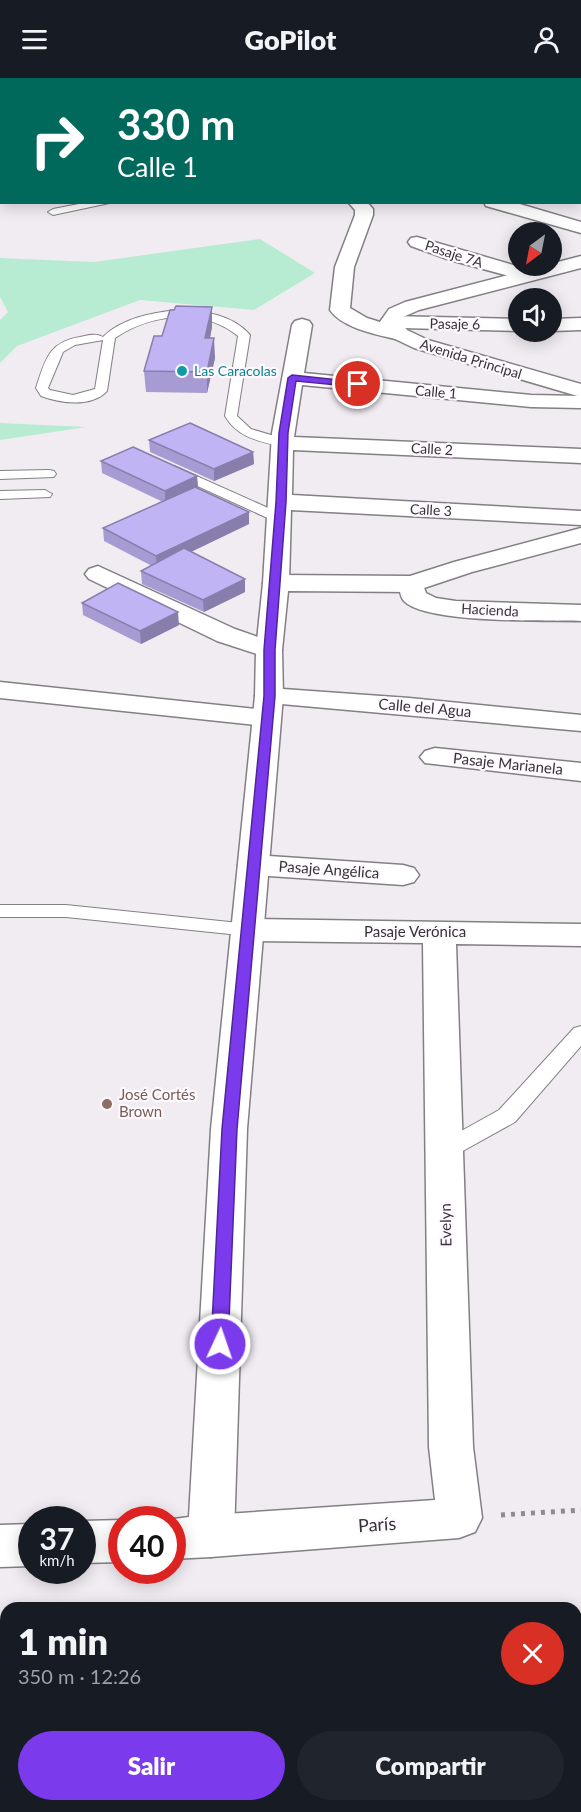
<!DOCTYPE html>
<html lang="es">
<head>
<meta charset="utf-8">
<style>
  :root { --surface:#171b24; --page:#20242c; --text:#f1f3f6; --muted:#9ea1a6; --accent:#7c3aed }
  body { margin:0; font-family:Lato,sans-serif; background:var(--page); color:var(--text); height:100vh; display:flex; flex-direction:column; font-size:22px; white-space:nowrap }
  * { box-sizing:border-box; margin:0 }
  p { font-size:20px; color:var(--muted) }
  .icon { flex:none; width:33px; height:33px; fill:none; stroke:currentColor; stroke-width:2; stroke-linecap:round; stroke-linejoin:round }
  .map { position:relative; flex:1; overflow:hidden }
  .drawer { position:absolute; left:0px; top:1524px; width:582px; height:210px; display:flex; flex-direction:column; background:var(--surface); border-radius:18px 18px 0 0; box-shadow:0 3px 15px #0003 }
  .drawer>* { flex:none }
  .hud { position:absolute; left:0px; top:0px; width:582px; height:126px; box-shadow:0 3px 15px #0003; background:#00695c; color:#fff; overflow:hidden }
  .needle { width:39px; rotate:212deg }
  .fabs { position:absolute; left:508px; top:144px; display:grid; gap:12px }
  .fabs a { display:grid; place-items:center; width:54px; height:54px; border-radius:50%; background:var(--surface); box-shadow:0 3px 15px #0003; font-size:30px }
  .speed { position:absolute; left:18px; top:1428px; display:flex; gap:12px; font-size:30px; font-weight:700; text-align:center }
  .speed>* { display:grid; place-content:center; width:78px; height:78px; border-radius:50%; background:var(--surface); box-shadow:0 3px 15px #0003; line-height:1 }
  .speed small { font-size:15px; font-weight:400 }
  .speed .limit { border:9px solid #d22; background:#fff; color:#111 }
  .pin { position:absolute; display:grid; place-items:center; width:51px; height:51px; color:#fff; margin:-26px; border:3px solid #fff; border-radius:50%; box-shadow:0 2px 6px #0007 }
  .me { position:absolute; width:66px; margin:-33px; rotate:3deg; stroke-linejoin:round; filter:drop-shadow(0 0 4px #0008) }
  .turn { display:flex; align-items:center; gap:21px; height:126px; padding:0 18px; font-size:27px }
  .turn .icon { width:78px; height:78px; stroke-width:2.5 }
  .turn b { display:block; font-size:42px; line-height:51px }
  .round { display:grid; place-items:center; flex:none; width:63px; height:63px; border-radius:32px; background:var(--page) }
  .head { display:flex; align-items:center; justify-content:space-between; height:102px; padding:0 18px }
  h1 { font-size:36px; font-weight:800; line-height:45px }
  .primary-button { display:flex; gap:12px; margin-top:auto; padding:12px 18px }
  .primary-button a { flex:1; height:69px; border-radius:36px; background:var(--accent); color:#fff; font-size:24px; font-weight:800; line-height:69px; text-align:center }
  .primary-button a+a { background:var(--page); color:var(--text) }
  header { display:flex; justify-content:space-between; align-items:center; height:78px; padding:0 18px; background:var(--surface); font-size:27px; font-weight:800 }
  .map>svg:first-child { display:block }
</style>
</head>
<body>
<header><svg class="icon" aria-label="menu" viewBox="0 0 24 24"><path d="M4 6h16M4 12h16M4 18h16"/></svg>GoPilot<svg class="icon" aria-label="person" viewBox="0 0 24 24"><circle cx="12" cy="8" r="4"/><path d="M4 21q1-7 8-7t8 7"/></svg></header>
<div class="map">
<svg width="581" height="1734" viewBox="0 0 581 1734">
  <rect width="100%" height="100%" fill="#f0ecf2"/>
  <!-- green -->
  <path fill="#b7ecd2" d="M260,161L315,195L254,232L140,222L17,268L0,285V242L8,234L0,219V180L94,184Z
    M0,345L87,349L0,362Z"/>
  <g fill="none" stroke-linecap="round" stroke-linejoin="round">
    <defs>
      <path id="lane" d="M0,61H2V67H0Z
        M89,124H114L53,137L48,134L53,131Z
        M177,232C204,233 232,236 250,257L237,338L251,351L288,362L290,365L288,368L283,369C259,363 238,360 225,338L238,258C203,229 150,236 115,260L107,313C91,330 60,325 41,318L36,310C45,283 48,264 80,259C88,257 96,255 103,259C122,240 152,235 177,232ZM103,262L95,311L73,317L50,312L48,310L63,274L75,267Z
        M174,388L284,437L286,440L279,444L274,443L169,395L167,392Z
        M49,392L54,393L56,396L54,399L0,401V393Z
        M45,412L52,416L50,419L0,421V413Z
        M0,827H66L249,846L256,848L259,852L256,856L249,858L66,839H0Z
        M581,948V968L515,1044L452,1079L444,1081L436,1079L433,1073L436,1067L499,1032L574,950Z"/>
      <path id="street" d="M196,0H211L212,2H197Z
        M580,99H581V110H580Z
        M348,124H367L373,131V137L354,189L350,230L367,240L380,244L383,240L390,238L519,241V253L402,250L410,256L407,260L400,262C379,257 343,251 330,232L335,189L355,137V132Z
        M417,159L534,193L536,197L534,201L527,203L450,182L411,168L408,164L411,160Z
        M581,240V252L552,253V241Z
        M302,241L309,243L312,247L304,295L531,317L581,318V330L531,329L302,307L294,359L581,371V385L293,372L292,417L581,433V447L291,432L289,505L285,510L276,513L267,510L263,505L272,355L292,247L295,243Z
        M98,488L235,551L278,566L282,572L278,578L269,580L217,563L89,501L85,496L89,491Z
        M412,498L421,501L426,515L436,520L456,523L581,527V543C546,542 426,546 404,523C400,519 400,512 399,506L403,501Z
        M0,604L266,632L276,634L280,640L276,646L266,648L0,620Z
        M269,610L409,620L581,637V653L259,624L255,618L259,612Z
        M435,670L581,685V703L425,685L420,679L425,673Z
        M254,777L403,787L414,790L419,797L414,804L403,807L254,797L243,794L238,787L243,780Z
        M249,841L581,846V868L456,866L473,1369L482,1440L475,1454L459,1460L211,1479L195,1473L188,1458L195,1443L211,1437L435,1422L429,1369L423,865L249,863L237,860L233,852L237,844Z"/>
      <path id="secondary" d="M220,0H247L248,2H221Z
        M484,124H513L581,144V155L486,128Z
        M581,178V190L419,232L403,239L400,244L407,252L428,262L581,306V319L414,270L393,260L380,244L389,231L405,224Z
        M581,450V465L472,494L412,514L288,513L282,572L283,618L247,1051L234,1458L227,1473L211,1479L172,1481V1442H166L189,1439L211,1051L255,618L256,572L263,505L267,500L276,497L410,498L454,484Z
        M122,1442V1484L82,1485V1443Z
        M32,1446V1488L0,1489V1447Z"/>
    </defs>
    <!-- lane casing -->
    <use href="#lane" stroke="#837f85" stroke-width="2"/>
    <!-- street casing -->
    <use href="#street" stroke="#837f85" stroke-width="3"/>
    <!-- secondary casing -->
    <use href="#secondary" stroke="#837f85" stroke-width="3"/>
    <!-- path -->
    <path stroke="#8e8b8f" stroke-width="5" stroke-dasharray="4 6" stroke-linecap="butt" d="M501,1437L581,1432"/>
    <!-- lane -->
    <use href="#lane" fill="#fff" fill-rule="evenodd"/>
    <!-- street -->
    <use href="#street" fill="#fff" fill-rule="evenodd"/>
    <!-- secondary -->
    <use href="#secondary" fill="#fff" fill-rule="evenodd"/>
  </g>
  <!-- wall -->
  <path fill="#a69bd2" d="M212,229V249L210,260L215,280L207,315L146,314L144,293L162,258L174,232Z
    M149,362L253,374L254,386L214,403L150,374Z
    M101,383L197,398L198,410L249,434V446L191,474L245,514L204,534L142,506L141,493L152,488L104,463L103,450L163,424L102,395Z
    M82,525L179,547L141,566L83,537Z"/>
  <!-- shaded-wall -->
  <path fill="#877eab" d="M212,229V249L206,280L205,260Z
    M214,260L215,280L207,315V294Z
    M253,374L254,386L214,403V391Z
    M197,398L198,410L165,425V413Z
    M249,434V446L157,490L156,478Z
    M245,501V514L204,534L203,522Z
    M178,534L179,547L141,566L140,553Z"/>
  <!-- building -->
  <path fill="#c1b4f4" stroke="#877eab" stroke-width="1.5" d="M176,228L212,229L205,260H214L207,294L144,293L154,258H162L170,232H174Z
    M190,345L253,374L214,391L149,362Z
    M133,369L197,398L165,413L101,383Z
    M195,409L249,434L156,478L103,450Z
    M184,470L245,501L203,522L141,493Z
    M118,505L178,534L140,553L82,525Z"/>
  <!-- route -->
  <path fill="#7c3aed" stroke="#51269a" stroke-width="1.5" d="M292,297L358,304L362,306L358,309L296,303L288,355L286,424L275,572V618L237,1051L228,1266L226,1271L220,1274L214,1271L211,1266L222,1051L264,618V572L276,424L279,355L288,300Z"/>
  <!-- markers -->
  <circle fill="#0f9aa8" stroke="#fdf9ff" stroke-width="2" cx="182" cy="293" r="6"/>
  <circle fill="#8d6e63" stroke="#fdf9ff" stroke-width="2" cx="107" cy="1026" r="6"/>
  <g text-anchor="middle" stroke-width="4.5" stroke-linejoin="round" paint-order="stroke">
    <!-- far-street labels -->
    <g font-size="14" fill="#353336" stroke="#fdf9ff">
      <text transform="translate(454 176) rotate(18)" y="5">Pasaje 7A</text>
      <text transform="translate(455 246) rotate(1)" y="5">Pasaje 6</text>
      <text transform="translate(471 281) rotate(17)" y="5">Avenida Principal</text>
      <text transform="translate(436 314) rotate(5)" y="5">Calle 1</text>
      <text transform="translate(432 371) rotate(3)" y="5">Calle 2</text>
      <text transform="translate(431 432) rotate(3)" y="5">Calle 3</text>
      <text transform="translate(490 532) rotate(3)" y="5">Hacienda</text>
    </g>
    <!-- far-culture labels -->
    <g font-size="14" fill="#0d838f" stroke="#fdf9ff" text-anchor="start">
      <text x="194" y="298">Las Caracolas</text>
    </g>
    <!-- street labels -->
    <g font-size="15" fill="#353336" stroke="#fdf9ff">
      <text transform="translate(425 630) rotate(5)" y="5">Calle del Agua</text>
      <text transform="translate(508 686) rotate(6)" y="5">Pasaje Marianela</text>
      <text transform="translate(329 792) rotate(4)" y="5">Pasaje Angélica</text>
      <text x="415" y="859">Pasaje Verónica</text>
      <text transform="translate(446 1147) rotate(-91)" y="5">Evelyn</text>
    </g>
    <!-- education labels -->
    <g font-size="15" fill="#785e54" stroke="#fdf9ff" text-anchor="start">
      <text x="119" y="1022">José Cortés<tspan x="119" dy="17">Brown</tspan></text>
    </g>
    <!-- near-street labels -->
    <g font-size="18" fill="#353336" stroke="#fdf9ff">
      <text transform="translate(377 1447) rotate(-4)" y="6">París</text>
    </g>
  </g>
</svg>
<div class="fabs">
<a><svg class="needle" viewBox="-14 -14 28 28"><path d="M0-13l5 13h-10z" fill="#e53935"/><path d="M0 13l5-13h-10z" fill="#9ea1a6"/></svg></a>
<a><svg class="icon" aria-label="sound" viewBox="0 0 24 24"><path d="M4 9h4l5-4v14l-5-4H4zM17 9q2 3 0 6"/></svg></a>
</div>
<div class="speed"><div>37<small>km/h</small></div><div class="limit">40</div></div>
<div class="pin" style="left:358px;top:306px;background:#d93025"><svg class="icon" aria-label="arrive" viewBox="0 0 24 24"><path d="M6 21V4h12l-3 4 3 4H6"/></svg></div>
<svg class="me" style="left:220px;top:1266px" viewBox="-20 -20 40 40"><circle r="17" fill="#7c3aed" stroke="#fff" stroke-width="3"/><path d="M0-11L8 9 0 5-8 9z" fill="#fff"/></svg>
<div class="hud">
<div class="turn"><svg class="icon" aria-label="right" viewBox="0 0 24 24"><path d="M7 20v-9h11M14 6l5 5-5 5"/></svg><div><b>330 m</b>Calle 1</div></div>
</div>
<section class="drawer">
<div class="head"><div><h1>1 min</h1><p>350 m · 12:26</p></div><a class="round" style="background:#d93025;color:#fff"><svg class="icon" aria-label="close" viewBox="0 0 24 24"><path d="M6 6l12 12M18 6L6 18"/></svg></a></div>
<div class="primary-button"><a>Salir</a><a>Compartir</a></div>
</section>
</div>
</body>
</html>
